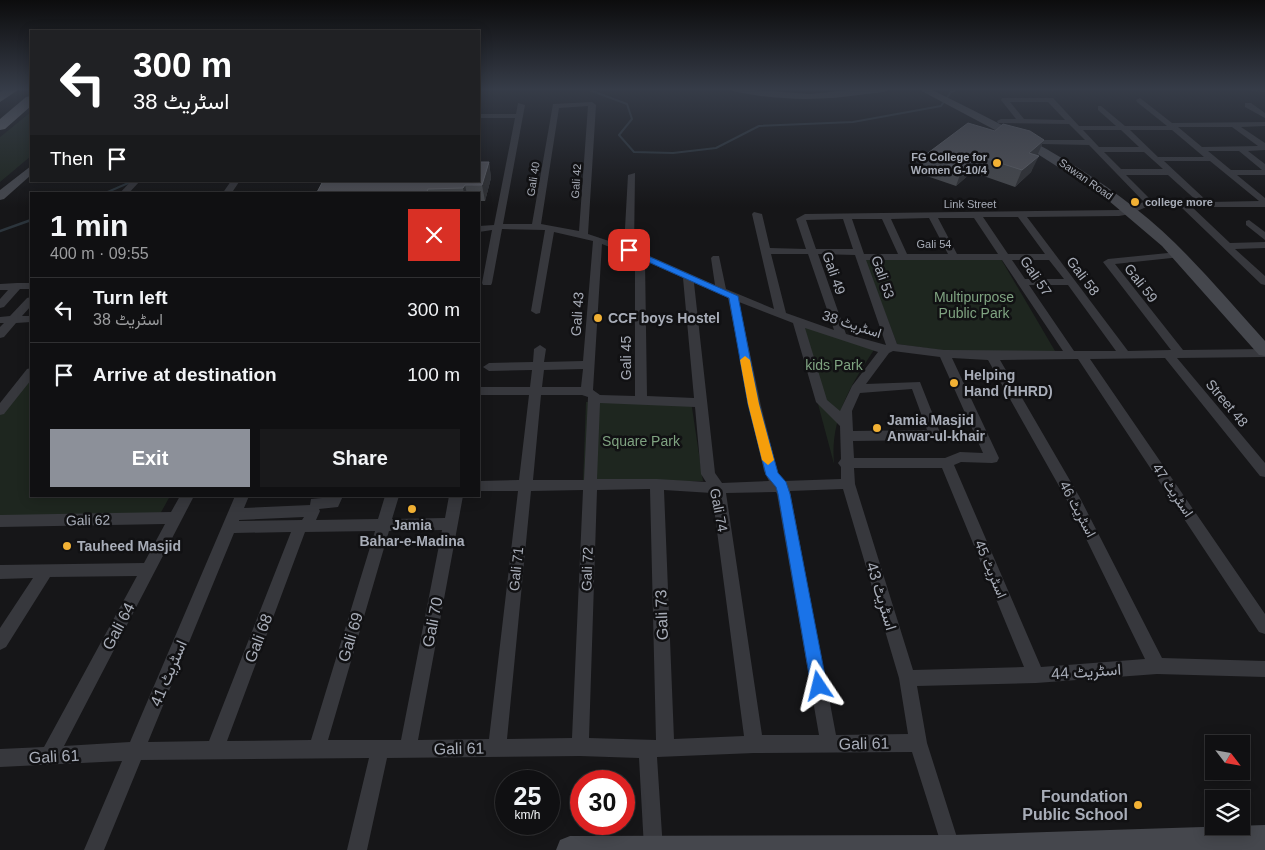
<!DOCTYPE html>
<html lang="en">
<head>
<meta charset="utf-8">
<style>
  :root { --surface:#101012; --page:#19191b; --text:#f1f3f6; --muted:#9c9d9f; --line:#303032; --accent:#8c9099 }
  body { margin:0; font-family:Arial,Vazirmatn,sans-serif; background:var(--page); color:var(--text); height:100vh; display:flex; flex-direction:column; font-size:19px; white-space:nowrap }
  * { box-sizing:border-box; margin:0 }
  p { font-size:16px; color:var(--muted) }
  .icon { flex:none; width:28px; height:28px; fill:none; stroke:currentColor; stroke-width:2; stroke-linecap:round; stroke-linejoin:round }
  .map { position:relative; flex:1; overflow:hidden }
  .side { position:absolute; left:30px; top:192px; width:450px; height:305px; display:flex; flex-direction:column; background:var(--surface); border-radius:0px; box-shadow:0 2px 12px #0003,0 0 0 1px var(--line) }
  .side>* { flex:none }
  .banner { position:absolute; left:30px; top:30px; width:450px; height:152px; border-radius:0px; box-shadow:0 2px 12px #0003,0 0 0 1px var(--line); background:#202124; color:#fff; overflow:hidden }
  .needle { width:32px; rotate:121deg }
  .tools { position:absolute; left:1205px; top:735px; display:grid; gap:10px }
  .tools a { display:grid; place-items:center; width:45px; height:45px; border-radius:0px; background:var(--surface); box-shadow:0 2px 12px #0003,0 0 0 1px var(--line); font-size:25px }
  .speed { position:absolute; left:495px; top:770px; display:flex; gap:10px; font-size:25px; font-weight:700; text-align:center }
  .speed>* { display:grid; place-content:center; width:65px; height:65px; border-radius:50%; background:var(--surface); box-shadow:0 2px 12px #0003,0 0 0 1px var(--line); line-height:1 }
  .speed small { font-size:12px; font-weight:400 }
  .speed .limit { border:8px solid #d22; background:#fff; color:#111 }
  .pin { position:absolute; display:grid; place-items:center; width:42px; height:42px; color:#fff; margin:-21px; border-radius:10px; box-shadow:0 2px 8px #0006 }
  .me { position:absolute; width:55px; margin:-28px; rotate:350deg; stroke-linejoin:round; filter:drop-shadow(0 0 4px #0008) }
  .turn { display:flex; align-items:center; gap:18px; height:105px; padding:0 20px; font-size:22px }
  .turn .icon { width:65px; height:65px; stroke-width:2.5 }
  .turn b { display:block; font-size:35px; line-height:42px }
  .then { display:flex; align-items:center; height:48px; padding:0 20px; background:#0003; gap:10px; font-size:19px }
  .round { display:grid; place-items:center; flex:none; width:52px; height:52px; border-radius:0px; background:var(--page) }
  .overview { display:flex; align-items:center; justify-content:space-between; height:85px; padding:0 20px }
  h1 { font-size:30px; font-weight:700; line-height:38px }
  .cta { display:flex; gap:10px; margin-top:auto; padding:10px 20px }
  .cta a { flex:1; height:58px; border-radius:0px; background:var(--accent); color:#fff; font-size:20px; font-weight:700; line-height:58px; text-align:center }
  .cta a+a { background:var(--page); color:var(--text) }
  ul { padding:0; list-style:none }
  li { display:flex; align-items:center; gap:15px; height:65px; padding:0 20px; border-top:1px solid var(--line) }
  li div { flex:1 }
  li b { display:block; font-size:19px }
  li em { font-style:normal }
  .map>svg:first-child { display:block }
</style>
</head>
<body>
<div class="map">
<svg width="1265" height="850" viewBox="0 0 1265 850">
  <rect width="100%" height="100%" fill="#161618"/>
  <!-- green -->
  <path fill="#1e261f" d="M31,112V156L0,182V137Z
    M1001,259L1055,351L955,352L897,344L865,260Z
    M797,325L876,347C851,384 830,418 834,464Z
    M31,377V496H170L159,516H0V415Z
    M691,401L703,481L583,483L586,402Z"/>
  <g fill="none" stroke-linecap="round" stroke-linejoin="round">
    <!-- stream-far1 -->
    <path stroke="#2c353c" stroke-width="2" d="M584,88L627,104L632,119L619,135L634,152L673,153L716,148L759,126L853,122L941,106L951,92L961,88
      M1040,88L1051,90L1075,88
      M1221,88L1265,91
      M103,194L133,181"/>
    <!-- stream -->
    <path stroke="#2c353c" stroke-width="2.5" d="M0,231L31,220"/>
    <!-- street -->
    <path fill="#37383d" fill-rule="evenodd" d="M1002,98H1053L1079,126H1116L1098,110V106H1101L1125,126H1167L1137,102L1136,100L1140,98L1172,123L1265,122V126L1241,127L1265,143V150L1248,151L1265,164V175H1237L1265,198V207H1192L1230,243L1265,242V248L1235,249L1265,276V285L1261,284L1181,207L1144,208L1130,214L1119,216L1027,217L1128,351L1171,350L1103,262L1108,259L1178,252L1183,255L1181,257L1115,264L1183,350L1265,349V357L1177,358L1265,463V477L1260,476L1165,358L1090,359L1265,614V634L1259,632L1078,359L1000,360L1079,496L1162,658L1265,661V677L1157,674L1036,683L917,686L927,743L961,850H943L912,752L754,753L657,757L663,850H645L644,848L639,758L580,756L387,758L367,850H347L369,758L141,760L104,850H84L122,761L0,767V749L44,747L137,576L50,577L6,647L0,650V628L33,578L0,579V565L144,563L165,524L0,527V515L171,512L180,496H194L64,746L130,742L235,496H249L244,508L310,505L311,499L343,496L338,507L319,509L320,511L316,520L378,519L385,496H399L392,519L445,518L449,496H463L418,740L489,739L518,491H479V481L519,480L529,395H479V387H530L532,370L489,371L483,367L489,363L533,362L534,349L540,345L546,349L544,362L583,361L593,241L554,232L540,313L536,314L531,311L545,230L502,229L492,283L491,285H483L482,283L492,230L479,232V226L494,225L515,118H479V114H516L518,103L525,105L503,224H532L553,104L592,102L596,105L588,234L624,246L628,175L635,173L634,249L715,285L711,258L713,256H719L726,289L774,309L752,214L754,212L762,214L770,248L806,249L796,219L805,214L1119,210L1144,202L1089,145L1042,144L1038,142L1042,140H1085L1069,124L998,123L997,121L1001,119H1016L1001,100ZM1010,102H1048L1065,120L1024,119ZM588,106L579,231L541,224L559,108ZM1178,127H1232L1258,146L1202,147ZM1083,130H1121L1139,147H1099ZM1130,130H1172L1204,157H1158ZM1208,151H1239L1262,170H1231ZM1104,152H1144L1163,169H1121ZM1164,161H1210L1259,201L1208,202ZM1126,175H1168L1198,202H1153ZM983,217H1018L1045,254H1008ZM929,218L948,254H907L891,219ZM938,218H974L998,254H957ZM843,219L853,249H816L806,220ZM852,219H882L898,254H864ZM602,244L635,257V396L600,395L593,390ZM771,254H808L834,330L786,313ZM818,254L855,255L886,345L846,334ZM866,260H1002L1063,351L944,350L897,344ZM1012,260H1049L1064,279H1025ZM645,261L683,278L694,398L647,396ZM694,283L728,298L754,428L764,471L769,481L722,483L715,473ZM1029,285H1068L1116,351H1074ZM739,302L793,323L816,402L840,426L841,459L838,463L841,467V479L784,481L778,473L761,406ZM805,328L878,352L852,386L840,411L827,400ZM893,351L940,357L983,453L960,452L945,458H854L853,441L935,440L941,435L920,382L866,384L889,353ZM952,358L988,360L1068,502L1145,659L1041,667L954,465L961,462L992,463L997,462L999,458ZM583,369L581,387H542L544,370ZM912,389L927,430L853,431L852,411L860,393ZM541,395H582L588,397L584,480H533ZM600,403L695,407L701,474L706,482L657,479H597ZM854,468H942L1024,667L913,670L855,484ZM650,489L656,740L589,738L597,490ZM843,489L899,678L908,734L836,735L790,491ZM583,490L572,738L507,739L531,491ZM664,490L712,493L744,736L674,739ZM776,492L777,494L819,735H762L726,493ZM304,517L302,520L239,521V520ZM442,530L401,740H328L389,531ZM375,531L311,740L227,741L305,532ZM291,532L209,741L148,742L234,533Z
      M1245,103H1251L1265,113V118L1245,107Z
      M131,181H140L128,194H119Z
      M231,181L239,182L231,194H222Z
      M1249,220L1265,232V240L1246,225V221Z
      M17,283H31V289H20L4,307L0,308V299L8,290H0V284Z
      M31,297V306L22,316H31V322L16,323L4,337L0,338V327L4,323H0V317L10,316L27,298Z
      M31,368V380L4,414L0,415V403L27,369Z"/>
    <!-- secondary -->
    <path fill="#45474d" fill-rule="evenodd" d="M728,88L810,94L871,88H892C886,93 874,93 866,94C821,101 778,101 733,91Z
      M916,88H928C999,123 1072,158 1135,208C1184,246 1223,295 1265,341V356L1259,355L1162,246L1102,195L1025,146Z
      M31,166V175L4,199L0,200V190Z
      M1265,825V850H556L560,840L570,836L952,835Z"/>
    <!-- highway -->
    <path fill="#63666e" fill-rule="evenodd" d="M7,88H21L0,102V92Z
      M31,96V106L5,129L0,130V119L26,97Z"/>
  </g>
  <!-- wall -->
  <path fill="#47494d" d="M995,131L1044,140L1037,155L1031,172L1015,187L972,172L956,186L918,173L924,156Z
    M489,162L491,178L485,201H479V194H316Z"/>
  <!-- shaded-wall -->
  <path fill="#2f3033" d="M1044,140L1037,156L1029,153Z
    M978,156L972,172L956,186L962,169Z
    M1039,156L1031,172L1015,187L1022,170Z
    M489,162L491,178L485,201L482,185Z
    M465,185L467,194H464L463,188Z"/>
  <!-- building -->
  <path fill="#525359" stroke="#5f6168" d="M968,123L995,131L1003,124L1030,131L1044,140L1029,153L1039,156L1022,170L978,156L962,169L924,156Z
    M479,162H489L482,185H465L463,188L428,189L426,194H316L323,181H479Z"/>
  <!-- sky -->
  <linearGradient id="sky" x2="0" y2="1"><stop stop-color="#0c0c0d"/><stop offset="0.43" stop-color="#363c48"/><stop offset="1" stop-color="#363c48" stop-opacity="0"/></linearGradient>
  <rect width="1265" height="207" fill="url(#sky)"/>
  <!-- route -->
  <path fill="#1a73e8" stroke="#114b97" d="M626,249H632L738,296L759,404L778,473L786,482L790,494L827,686L824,692L819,694L813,692L811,686L778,494L776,487L766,475L748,404L729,298L626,252Z"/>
  <!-- slow -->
  <path fill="#f59e0b" d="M745,356L750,360L759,404L774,460L768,465L762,460L748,404L740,360Z"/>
  <!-- markers -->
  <g fill="#f2b134" stroke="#111113" stroke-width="2">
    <circle cx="997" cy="163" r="5"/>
    <circle cx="1135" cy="202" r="5"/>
    <circle cx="598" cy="318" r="5"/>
    <circle cx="954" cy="383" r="5"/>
    <circle cx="877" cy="428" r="5"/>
    <circle cx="412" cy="509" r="5"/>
    <circle cx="67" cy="546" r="5"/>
    <circle cx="1138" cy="805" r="5"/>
  </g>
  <g text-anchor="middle" stroke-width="5" stroke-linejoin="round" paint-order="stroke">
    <!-- far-poi labels -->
    <g font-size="11" font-weight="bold" fill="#a8adb8" stroke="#111113" text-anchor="end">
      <text x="987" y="161">FG College for<tspan x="987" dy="13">Women G-10/4</tspan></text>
      <text x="1145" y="206" text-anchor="start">college more</text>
    </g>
    <!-- far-street labels -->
    <g font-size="11" fill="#a8adb8" stroke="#111113">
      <text transform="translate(533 179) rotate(-81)" y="4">Gali 40</text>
      <text transform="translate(1086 179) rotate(35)" y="4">Sawan Road</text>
      <text transform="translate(576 181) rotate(-86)" y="4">Gali 42</text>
      <text x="970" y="208">Link Street</text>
      <text x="934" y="248">Gali 54</text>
    </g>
    <!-- street labels -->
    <g font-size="14" fill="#a8adb8" stroke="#111113">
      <text transform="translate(834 273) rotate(71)" y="5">Gali 49</text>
      <text transform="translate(1036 276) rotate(56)" y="5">Gali 57</text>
      <text transform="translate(1083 276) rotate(53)" y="5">Gali 58</text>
      <text transform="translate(883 277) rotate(71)" y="5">Gali 53</text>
      <text transform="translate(1141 283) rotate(52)" y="5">Gali 59</text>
      <text transform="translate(577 314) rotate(-86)" y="5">Gali 43</text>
      <text transform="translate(852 324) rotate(18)" y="5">اسٹریٹ 38</text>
      <text transform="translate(626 358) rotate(-90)" y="5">Gali 45</text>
      <text transform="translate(1227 403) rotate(50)" y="5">Street 48</text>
      <text transform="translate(1173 490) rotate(56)" y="5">اسٹریٹ 47</text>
      <text transform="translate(1078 509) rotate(62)" y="5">اسٹریٹ 46</text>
      <text transform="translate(719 510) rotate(79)" y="5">Gali 74</text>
      <text transform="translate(88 520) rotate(-1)" y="5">Gali 62</text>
      <text transform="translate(516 569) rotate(-84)" y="5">Gali 71</text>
      <text transform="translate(587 569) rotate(-88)" y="5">Gali 72</text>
      <text transform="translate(991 569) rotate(67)" y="5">اسٹریٹ 45</text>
    </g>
    <!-- park labels -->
    <g font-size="14" fill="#7fa381" stroke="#111113">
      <text x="974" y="302">Multipurpose<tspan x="974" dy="16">Public Park</tspan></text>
      <text x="834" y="370">kids Park</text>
      <text x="641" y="446">Square Park</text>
    </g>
    <!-- poi labels -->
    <g font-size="14" font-weight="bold" fill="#a8adb8" stroke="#111113" text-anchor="start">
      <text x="608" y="323">CCF boys Hostel</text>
      <text x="964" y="380">Helping<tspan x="964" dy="16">Hand (HHRD)</tspan></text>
      <text x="887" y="425">Jamia Masjid<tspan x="887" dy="16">Anwar-ul-khair</tspan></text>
      <text x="412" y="530" text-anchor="middle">Jamia<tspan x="412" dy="16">Bahar-e-Madina</tspan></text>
      <text x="77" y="551">Tauheed Masjid</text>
    </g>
    <!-- near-street labels -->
    <g font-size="16" fill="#a8adb8" stroke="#111113">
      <text transform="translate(882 596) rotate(73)" y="6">اسٹریٹ 43</text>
      <text transform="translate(661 615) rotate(-92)" y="6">Gali 73</text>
      <text transform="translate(432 622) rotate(-79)" y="6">Gali 70</text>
      <text transform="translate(118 626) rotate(-62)" y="6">Gali 64</text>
      <text transform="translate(350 637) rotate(-73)" y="6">Gali 69</text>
      <text transform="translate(258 638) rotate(-69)" y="6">Gali 68</text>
      <text transform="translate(1086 671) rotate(-4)" y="6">اسٹریٹ 44</text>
      <text transform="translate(168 673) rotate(-67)" y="6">اسٹریٹ 41</text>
      <text transform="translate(864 743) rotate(-1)" y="6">Gali 61</text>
      <text transform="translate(459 748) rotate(-1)" y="6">Gali 61</text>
      <text transform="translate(54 756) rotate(-3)" y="6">Gali 61</text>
    </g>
    <!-- near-poi labels -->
    <g font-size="16" font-weight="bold" fill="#a8adb8" stroke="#111113" text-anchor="end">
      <text x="1128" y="802">Foundation<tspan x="1128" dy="18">Public School</tspan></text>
    </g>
  </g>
</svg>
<div class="tools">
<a><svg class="needle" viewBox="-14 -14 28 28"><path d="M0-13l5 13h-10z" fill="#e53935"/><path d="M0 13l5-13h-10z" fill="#9c9d9f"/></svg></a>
<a><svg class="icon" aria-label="layers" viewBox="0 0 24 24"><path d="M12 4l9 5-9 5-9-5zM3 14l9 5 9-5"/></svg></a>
</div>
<div class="speed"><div>25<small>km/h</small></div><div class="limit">30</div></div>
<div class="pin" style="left:629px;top:250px;background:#d93025"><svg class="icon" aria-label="arrive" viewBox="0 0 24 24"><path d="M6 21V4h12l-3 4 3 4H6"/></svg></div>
<svg class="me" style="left:819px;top:686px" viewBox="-20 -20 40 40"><path d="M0-17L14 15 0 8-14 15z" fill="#1a73e8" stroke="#fff" stroke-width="4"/></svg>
<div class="banner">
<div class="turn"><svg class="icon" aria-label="left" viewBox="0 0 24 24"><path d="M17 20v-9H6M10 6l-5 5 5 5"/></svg><div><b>300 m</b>اسٹریٹ 38</div></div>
<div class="then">Then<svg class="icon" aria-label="arrive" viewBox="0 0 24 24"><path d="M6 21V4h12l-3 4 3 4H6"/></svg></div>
</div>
<section class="side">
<div class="overview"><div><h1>1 min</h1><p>400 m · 09:55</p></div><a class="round" style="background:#d93025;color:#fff"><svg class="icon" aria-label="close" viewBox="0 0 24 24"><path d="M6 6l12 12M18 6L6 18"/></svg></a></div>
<ul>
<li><svg class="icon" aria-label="left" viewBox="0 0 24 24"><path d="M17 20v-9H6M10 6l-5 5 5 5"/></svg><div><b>Turn left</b><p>اسٹریٹ 38</p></div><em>300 m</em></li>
<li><svg class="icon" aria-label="arrive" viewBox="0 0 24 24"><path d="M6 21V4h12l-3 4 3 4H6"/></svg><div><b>Arrive at destination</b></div><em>100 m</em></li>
</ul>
<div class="cta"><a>Exit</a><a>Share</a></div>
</section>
</div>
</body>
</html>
